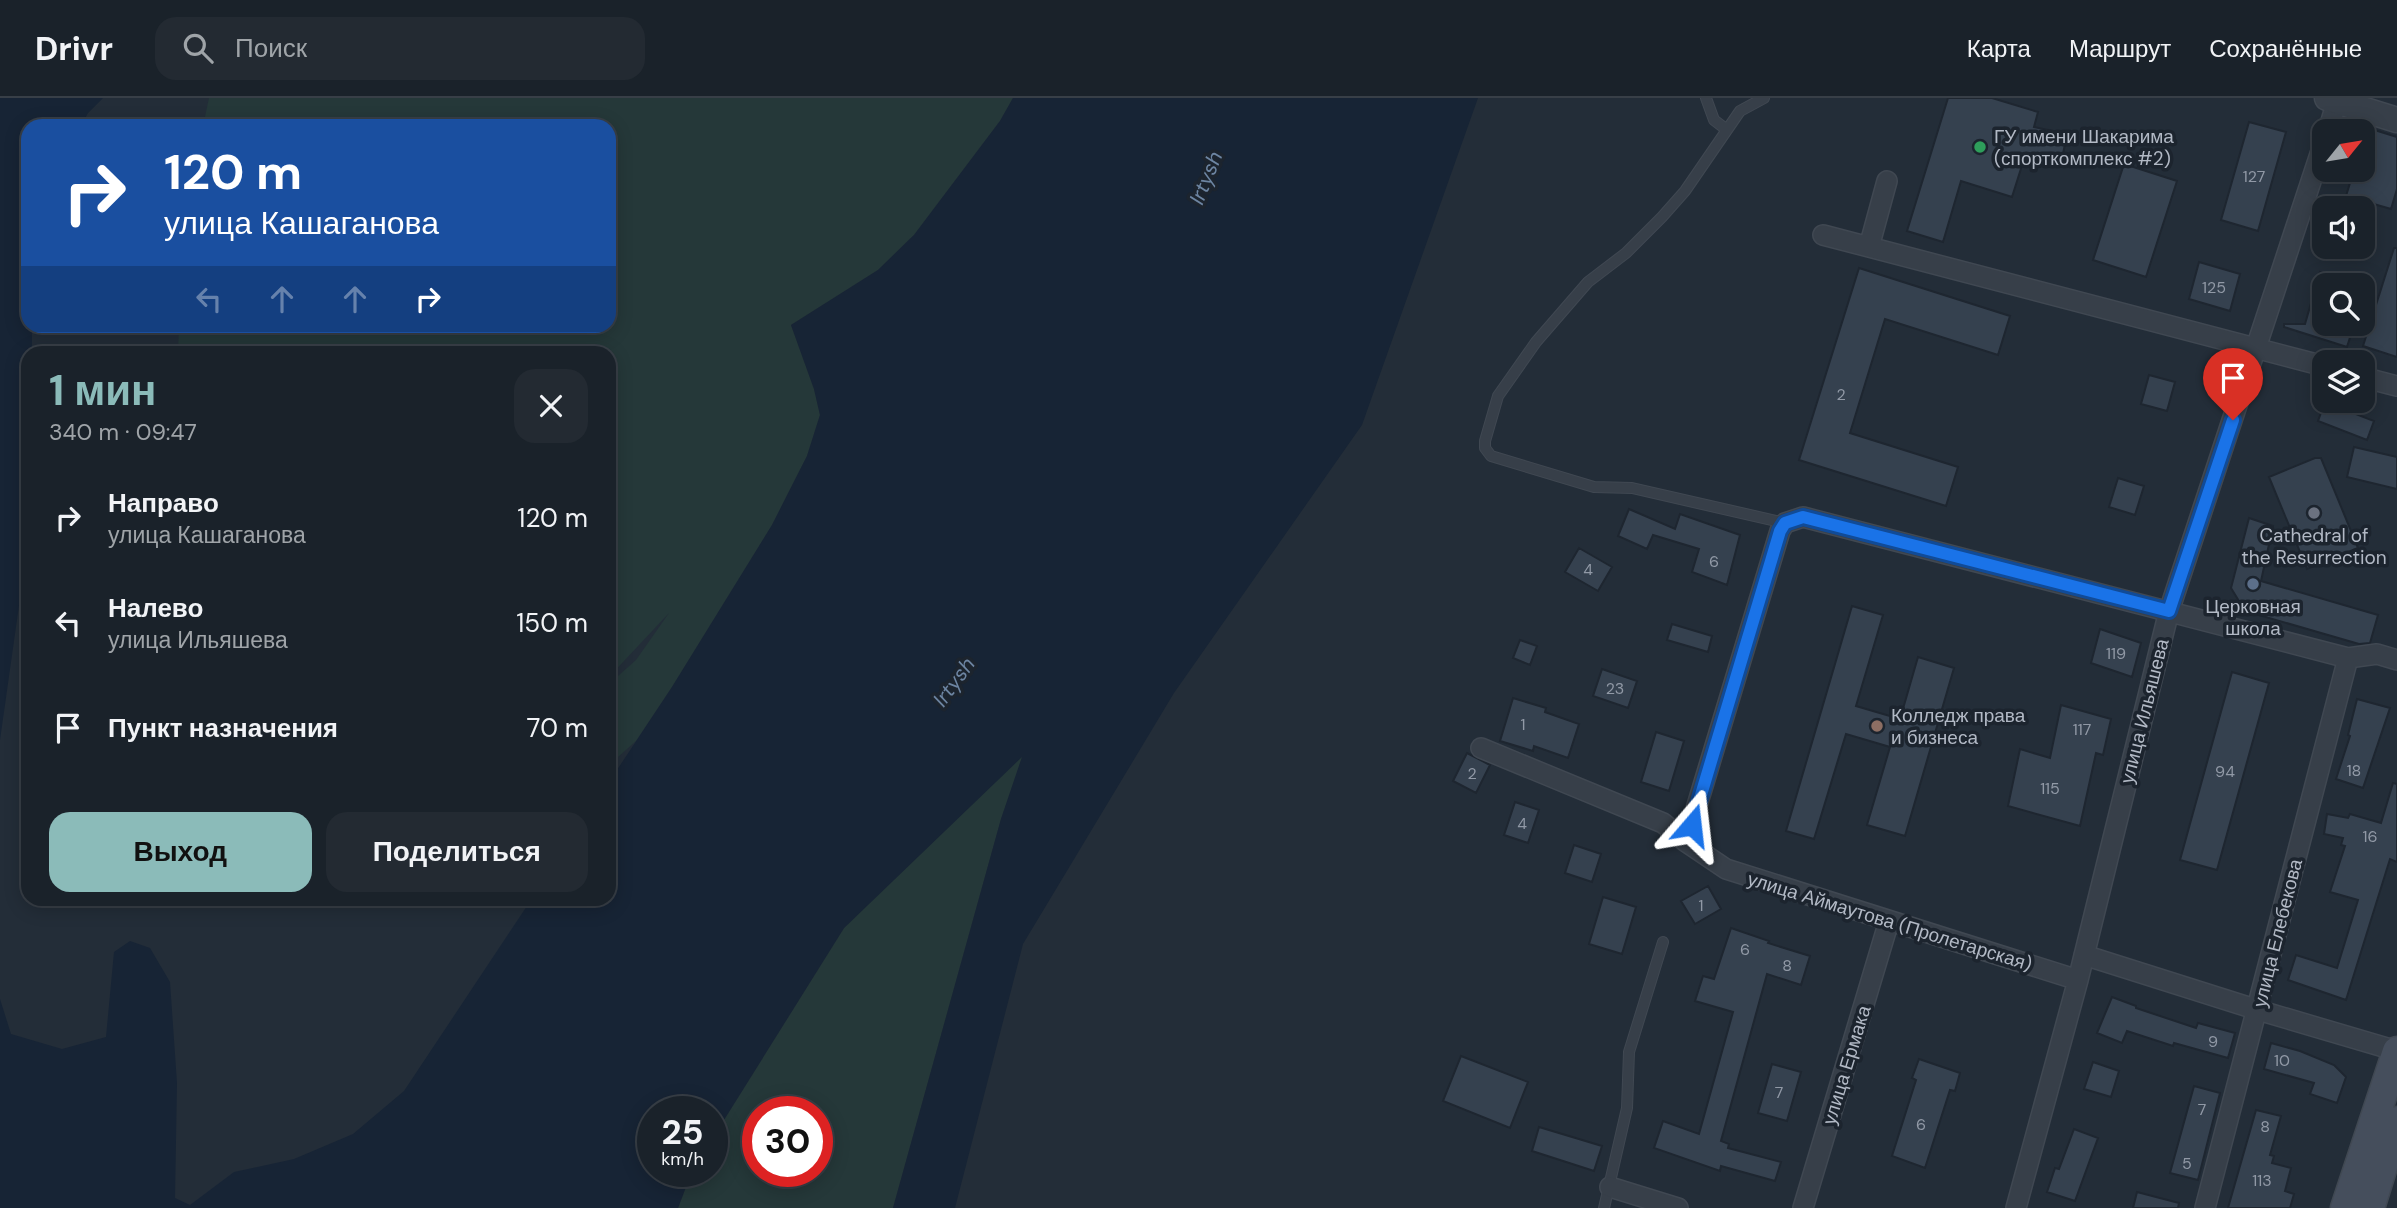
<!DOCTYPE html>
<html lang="ru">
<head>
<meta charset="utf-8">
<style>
  :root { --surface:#1a222a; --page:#232a32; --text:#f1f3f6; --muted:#9fa4a8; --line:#383f47; --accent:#8bbbb9 }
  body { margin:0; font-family:"DM Sans",sans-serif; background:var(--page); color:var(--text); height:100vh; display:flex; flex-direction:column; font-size:26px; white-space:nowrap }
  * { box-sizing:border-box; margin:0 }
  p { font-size:23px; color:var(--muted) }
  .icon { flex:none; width:38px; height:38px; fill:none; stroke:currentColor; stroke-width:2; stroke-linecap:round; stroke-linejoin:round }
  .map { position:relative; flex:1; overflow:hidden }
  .side { position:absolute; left:21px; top:248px; width:595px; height:560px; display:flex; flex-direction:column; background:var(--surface); border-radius:21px; box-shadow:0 4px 18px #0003,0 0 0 2px var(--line) }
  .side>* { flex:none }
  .guide { position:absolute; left:21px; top:21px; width:595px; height:214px; border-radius:21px; box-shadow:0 4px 18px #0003,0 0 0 2px var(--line); background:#1a4fa0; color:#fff; overflow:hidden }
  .needle { width:46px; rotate:60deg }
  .fabs { position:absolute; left:2312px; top:21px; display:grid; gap:14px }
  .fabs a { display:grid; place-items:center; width:63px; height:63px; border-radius:14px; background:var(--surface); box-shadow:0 4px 18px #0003,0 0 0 2px var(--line); font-size:35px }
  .speed { position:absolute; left:637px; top:998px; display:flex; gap:14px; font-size:35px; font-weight:700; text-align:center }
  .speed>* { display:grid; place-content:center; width:91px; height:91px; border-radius:50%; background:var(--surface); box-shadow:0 4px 18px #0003,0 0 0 2px var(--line); line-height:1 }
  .speed small { font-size:18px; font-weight:400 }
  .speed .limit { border:10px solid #d22; background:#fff; color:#111 }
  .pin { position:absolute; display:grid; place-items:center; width:60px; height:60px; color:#fff; margin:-72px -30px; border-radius:50% 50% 50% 0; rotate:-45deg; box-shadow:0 0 7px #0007 }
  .pin .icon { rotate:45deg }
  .me { position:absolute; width:77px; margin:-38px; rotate:17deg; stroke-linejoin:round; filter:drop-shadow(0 0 5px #0008) }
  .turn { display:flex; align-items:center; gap:24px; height:147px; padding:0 28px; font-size:32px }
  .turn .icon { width:91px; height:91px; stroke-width:2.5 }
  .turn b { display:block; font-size:49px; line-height:60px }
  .lanes { display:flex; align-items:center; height:66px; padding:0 28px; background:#0003; justify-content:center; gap:35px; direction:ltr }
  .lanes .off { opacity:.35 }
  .round { display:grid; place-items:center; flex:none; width:74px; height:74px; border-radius:21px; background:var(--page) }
  .overview { display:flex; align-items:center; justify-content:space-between; height:119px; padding:0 28px }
  h1 { font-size:42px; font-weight:700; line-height:52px; color:var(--accent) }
  .button { display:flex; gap:14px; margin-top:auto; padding:14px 28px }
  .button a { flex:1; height:80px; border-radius:21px; background:var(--accent); color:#111; font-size:28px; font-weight:700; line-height:80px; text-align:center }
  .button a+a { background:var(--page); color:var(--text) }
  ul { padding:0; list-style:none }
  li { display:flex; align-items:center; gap:21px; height:105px; padding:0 28px }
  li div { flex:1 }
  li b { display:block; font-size:26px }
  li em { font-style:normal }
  header { display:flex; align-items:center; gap:42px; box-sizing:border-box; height:98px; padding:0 35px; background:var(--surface); border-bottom:2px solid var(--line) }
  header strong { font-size:33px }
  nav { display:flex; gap:38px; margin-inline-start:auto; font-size:24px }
  .search { width:490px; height:63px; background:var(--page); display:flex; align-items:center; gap:18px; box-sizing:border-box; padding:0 24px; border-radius:21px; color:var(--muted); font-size:26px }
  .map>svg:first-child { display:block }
</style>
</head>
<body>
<header>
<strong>Drivr</strong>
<div class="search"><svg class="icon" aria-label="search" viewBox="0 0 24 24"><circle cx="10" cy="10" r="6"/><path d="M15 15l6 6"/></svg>Поиск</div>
<nav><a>Карта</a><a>Маршрут</a><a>Сохранённые</a></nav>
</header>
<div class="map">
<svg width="2397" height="1110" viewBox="0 0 2397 1110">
  <rect width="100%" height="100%" fill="#232d38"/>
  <!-- green -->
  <path fill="#253839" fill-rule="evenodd" d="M209,0H1013L1000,23L914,137L878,172L791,227L814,291L820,317L807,358L772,427L672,589L636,643L609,667V586L636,562L669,515L609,579V256H178L179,228H609V28H203Z
    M1023,657L1001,721L893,1110H678L692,1073H712V1041L844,830ZM758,1013H817V1073H758Z"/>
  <!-- water -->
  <path fill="#172435" d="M0,0H103L88,15L81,28H28V228H32V255L28,256V380L25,465L0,642Z
    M1013,0H1478L1362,327L1174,595L1023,846L955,1110H893L1001,721L1022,659L844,830L712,1041V1013H653V1073H692L678,1110H0V901L11,936L62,951L106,939L114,854L130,843L150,850L170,884L177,985L175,1100L190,1107L234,1074L294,1061L353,1036L404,993L531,802H609V684L672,589L772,427L807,358L820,317L814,291L791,227L878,172L914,137L1000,23Z"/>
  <!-- building -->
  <path fill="#35414f" stroke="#1e2630" stroke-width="2" d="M1948,0H1992L2038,14L2034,29L2067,36L2061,66L2025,58L2012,99L1961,83L1943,144L1907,133Z
    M2249,24L2286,34L2258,133L2221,122Z
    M2365,29L2397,39V91L2391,111L2346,98L2354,72L2362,75V36Z
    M2124,66L2177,83L2146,179L2093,162Z
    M2394,150H2397V259L2363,248Z
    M2199,164L2240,176L2230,213L2189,201Z
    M1859,170L2010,218L1998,257L1885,221L1850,335L1958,369L1946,408L1799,362Z
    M2320,174L2324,175V226L2352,233L2347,249L2284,229V226H2305Z
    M2149,277L2175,284L2167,313L2141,306Z
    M2325,304L2374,323L2367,342L2318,323Z
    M2354,349L2397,359V391L2347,379Z
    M2315,360H2321L2358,450L2307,471L2269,379Z
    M2118,380L2144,388L2135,417L2109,409Z
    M1629,411L1675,431L1680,416L1740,437L1727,487L1692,474L1699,451L1653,437L1647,451L1618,438Z
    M2249,420L2273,428L2261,483L2378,517L2370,545L2359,546L2245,513L2231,490Z
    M1579,450L1612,469L1598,493L1565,474Z
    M1852,508L1883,517L1856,608L1900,621L1918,559L1954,570L1905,738L1867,727L1890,649L1846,636L1814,741L1786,733Z
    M1672,526L1712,538L1708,554L1667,542Z
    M2100,531L2141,545L2132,579L2091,565Z
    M1520,542L1537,548L1530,567L1513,560Z
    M1602,571L1637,583L1628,610L1593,598Z
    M2232,574L2269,585L2217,772L2180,762Z
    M1513,600L1546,610L1545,614L1579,626L1568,660L1534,648L1533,653L1500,643Z
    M2357,601L2390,610L2363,690L2336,681L2350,638L2348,637Z
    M2061,607L2111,621L2103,657L2096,655L2080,728L2008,708L2020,651L2050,660Z
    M1656,634L1684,643L1669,693L1641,684Z
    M1467,655L1490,667L1476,695L1453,683Z
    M2393,685L2397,686V764L2390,761L2346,902L2288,882L2296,857L2337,870L2358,802L2330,794L2345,748L2341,747L2343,740L2324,736L2327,716L2348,720L2350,716L2381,725Z
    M1515,704L1539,712L1528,745L1504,737Z
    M1574,747L1601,756L1592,784L1565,775Z
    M1708,788L1721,811L1695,826L1681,803Z
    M1603,799L1636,809L1622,856L1589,846Z
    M1731,830L1769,843L1768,845L1810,858L1801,887L1767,876L1721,1043L1729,1046L1728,1050L1781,1064L1775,1083L1721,1068L1720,1073L1654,1050L1663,1023L1699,1036L1733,914L1695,903L1703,878L1714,881Z
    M2112,899L2136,908V910L2196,930L2198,925L2235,935L2228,960L2174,945L2173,948L2127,933L2122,945L2097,935Z
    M2271,945L2300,953L2334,967L2346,979L2337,1005L2310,996L2314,985L2264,971Z
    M1461,958L1528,984L1510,1030L1443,1003Z
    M1919,961L1960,975L1955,993L1950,992L1925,1070L1892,1058L1916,982L1912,980Z
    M2093,964L2119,973L2111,999L2084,991Z
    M1772,966L1801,974L1787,1023L1758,1015Z
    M2194,988L2220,995L2198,1082L2170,1075Z
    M2256,1012L2281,1018L2270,1057L2274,1058L2272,1065L2291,1070L2285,1093L2294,1096L2290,1110H2228Z
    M1539,1029L1602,1048L1594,1073L1532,1053Z
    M2074,1031L2098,1040L2075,1103L2047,1094L2055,1070L2059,1071Z
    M2137,1094L2179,1105L2178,1110H2133Z"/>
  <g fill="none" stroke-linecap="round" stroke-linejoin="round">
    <defs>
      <path id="service" d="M1706,0L1714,22L1727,32
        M1764,0L1740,13L1685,93L1662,119L1626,155L1588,184L1536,244L1498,298L1485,343V350L1491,358L1594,389L1632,390L1785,425
        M1604,1110L1627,1010L1629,954L1663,844"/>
      <path id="minor" d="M2328,33L2338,0
        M1823,137L2324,268
        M1869,149L1887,83
        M2362,279L2397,288
        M1481,650L1663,725L1686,744
        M2084,857L2258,912L2397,953
        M2078,882L1726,771L1686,744L1780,433L1785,425L1803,419L2348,560L2377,556L2397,562
        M1610,1089L1678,1110
        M1803,1110L1889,823
        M2016,1110L2078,882L2169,513L2324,44
        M2205,1110L2348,560"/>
      <path id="tertiary" d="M2327,0L2397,22"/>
      <path id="secondary" d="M2345,1110L2397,953
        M2370,1110L2397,1023"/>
    </defs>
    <!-- service casing -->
    <use href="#service" stroke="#404852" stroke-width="12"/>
    <!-- minor casing -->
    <use href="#minor" stroke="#404852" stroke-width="22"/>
    <!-- tertiary casing -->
    <use href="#tertiary" stroke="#404852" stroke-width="27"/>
    <!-- secondary casing -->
    <use href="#secondary" stroke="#404852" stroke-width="31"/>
    <!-- service -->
    <use href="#service" stroke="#373f49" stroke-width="10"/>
    <!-- minor -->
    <use href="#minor" stroke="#373f49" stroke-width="19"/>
    <!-- tertiary -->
    <use href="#tertiary" stroke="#373f49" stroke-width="24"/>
    <!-- secondary -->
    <use href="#secondary" stroke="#454e5c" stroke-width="28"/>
  </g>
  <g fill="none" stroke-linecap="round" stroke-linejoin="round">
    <defs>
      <path id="route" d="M1692,727L1780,433L1785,425L1803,419L2169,513L2233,322"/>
    </defs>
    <!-- route casing -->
    <use href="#route" stroke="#114b97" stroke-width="18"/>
    <!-- route -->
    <use href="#route" stroke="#1a73e8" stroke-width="12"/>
  </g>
  <!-- markers -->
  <circle fill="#2e9e5b" stroke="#1c242e" stroke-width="2.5" cx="1980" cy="49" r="7"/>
  <circle fill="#6b7280" stroke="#1c242e" stroke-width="2.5" cx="2314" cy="415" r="7"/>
  <circle fill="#5c6f8a" stroke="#1c242e" stroke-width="2.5" cx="2253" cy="486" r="7"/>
  <circle fill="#8d6e63" stroke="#1c242e" stroke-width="2.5" cx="1877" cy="628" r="7"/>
  <g text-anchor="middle" stroke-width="7" stroke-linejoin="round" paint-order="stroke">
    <!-- number labels -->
    <g font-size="16" fill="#9199a6">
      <text x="2254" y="84">127</text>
      <text x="2214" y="195">125</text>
      <text x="1841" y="302">2</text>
      <text x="1714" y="469">6</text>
      <text x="1588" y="477">4</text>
      <text x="2116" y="561">119</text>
      <text x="1615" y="596">23</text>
      <text x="1523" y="632">1</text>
      <text x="2082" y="637">117</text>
      <text x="2354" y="678">18</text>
      <text x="2225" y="679">94</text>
      <text x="1472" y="681">2</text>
      <text x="2050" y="696">115</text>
      <text x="1522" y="731">4</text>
      <text x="2370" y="744">16</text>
      <text x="1701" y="813">1</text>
      <text x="1745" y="857">6</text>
      <text x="1787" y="873">8</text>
      <text x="2213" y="949">9</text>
      <text x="2282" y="968">10</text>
      <text x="1779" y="1000">7</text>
      <text x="2202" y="1017">7</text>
      <text x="1921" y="1032">6</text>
      <text x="2265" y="1034">8</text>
      <text x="2187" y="1071">5</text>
      <text x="2262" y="1088">113</text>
    </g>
    <!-- poi labels -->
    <g font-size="19" fill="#b2b9c5" stroke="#1c242e" text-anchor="start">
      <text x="1994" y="45">ГУ имени Шакарима<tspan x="1994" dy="22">(спорткомплекс #2)</tspan></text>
      <text x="2314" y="444" text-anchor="middle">Cathedral of<tspan x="2314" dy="22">the Resurrection</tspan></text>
      <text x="2253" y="515" text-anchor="middle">Церковная<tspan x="2253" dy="22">школа</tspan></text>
      <text x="1891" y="624">Колледж права<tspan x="1891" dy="22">и бизнеса</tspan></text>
    </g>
    <!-- street labels -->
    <g font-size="19" fill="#b2b9c5" stroke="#1c242e">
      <text transform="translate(2144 613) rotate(-76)" y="7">улица Ильяшева</text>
      <text transform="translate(1890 823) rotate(17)" y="7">улица Аймаутова (Пролетарская)</text>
      <text transform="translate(2277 835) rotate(-76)" y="7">улица Елебекова</text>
      <text transform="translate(1846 967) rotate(-73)" y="7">улица Ермака</text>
    </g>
    <!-- water labels -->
    <g font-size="21" font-style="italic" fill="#6d85a2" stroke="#1c242e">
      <text transform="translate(1206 80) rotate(-68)" y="7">Irtysh</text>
      <text transform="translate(954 584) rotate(-54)" y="7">Irtysh</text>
    </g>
  </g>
</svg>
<div class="fabs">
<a><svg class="needle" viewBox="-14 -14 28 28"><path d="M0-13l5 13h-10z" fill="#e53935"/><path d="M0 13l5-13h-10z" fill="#9fa4a8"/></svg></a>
<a><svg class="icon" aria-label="sound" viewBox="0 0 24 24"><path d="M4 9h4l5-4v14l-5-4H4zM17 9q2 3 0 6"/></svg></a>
<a><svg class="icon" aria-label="search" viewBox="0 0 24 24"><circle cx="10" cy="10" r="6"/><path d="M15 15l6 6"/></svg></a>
<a><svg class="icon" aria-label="layers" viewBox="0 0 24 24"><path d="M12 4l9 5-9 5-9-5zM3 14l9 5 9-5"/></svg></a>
</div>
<div class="speed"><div>25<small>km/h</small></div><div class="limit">30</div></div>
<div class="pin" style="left:2233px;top:322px;background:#d93025"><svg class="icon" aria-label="arrive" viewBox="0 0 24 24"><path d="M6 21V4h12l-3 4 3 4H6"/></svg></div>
<svg class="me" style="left:1692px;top:727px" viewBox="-20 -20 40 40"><path d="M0-17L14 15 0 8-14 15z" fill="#1a73e8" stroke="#fff" stroke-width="4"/></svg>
<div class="guide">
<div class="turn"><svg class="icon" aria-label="right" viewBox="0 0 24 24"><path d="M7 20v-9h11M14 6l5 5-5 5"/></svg><div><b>120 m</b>улица Кашаганова</div></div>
<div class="lanes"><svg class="icon off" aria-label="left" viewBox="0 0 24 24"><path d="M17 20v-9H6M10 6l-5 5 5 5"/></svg><svg class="icon off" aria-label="ahead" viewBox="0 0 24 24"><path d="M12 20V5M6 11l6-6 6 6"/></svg><svg class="icon off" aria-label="ahead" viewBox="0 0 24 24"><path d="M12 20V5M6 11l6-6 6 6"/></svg><svg class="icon" aria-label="right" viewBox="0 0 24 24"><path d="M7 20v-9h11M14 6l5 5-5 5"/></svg></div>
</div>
<section class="side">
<div class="overview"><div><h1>1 мин</h1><p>340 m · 09:47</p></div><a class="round"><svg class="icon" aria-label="close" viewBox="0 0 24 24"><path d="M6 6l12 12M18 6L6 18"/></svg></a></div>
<ul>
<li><svg class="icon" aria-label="right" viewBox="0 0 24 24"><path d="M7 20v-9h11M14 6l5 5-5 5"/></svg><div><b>Направо</b><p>улица Кашаганова</p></div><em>120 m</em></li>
<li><svg class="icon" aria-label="left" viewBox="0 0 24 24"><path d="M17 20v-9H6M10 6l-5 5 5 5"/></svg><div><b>Налево</b><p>улица Ильяшева</p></div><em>150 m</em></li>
<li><svg class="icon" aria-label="arrive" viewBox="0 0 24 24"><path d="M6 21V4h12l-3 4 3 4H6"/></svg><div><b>Пункт назначения</b></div><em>70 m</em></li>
</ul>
<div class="button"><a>Выход</a><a>Поделиться</a></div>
</section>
</div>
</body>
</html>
